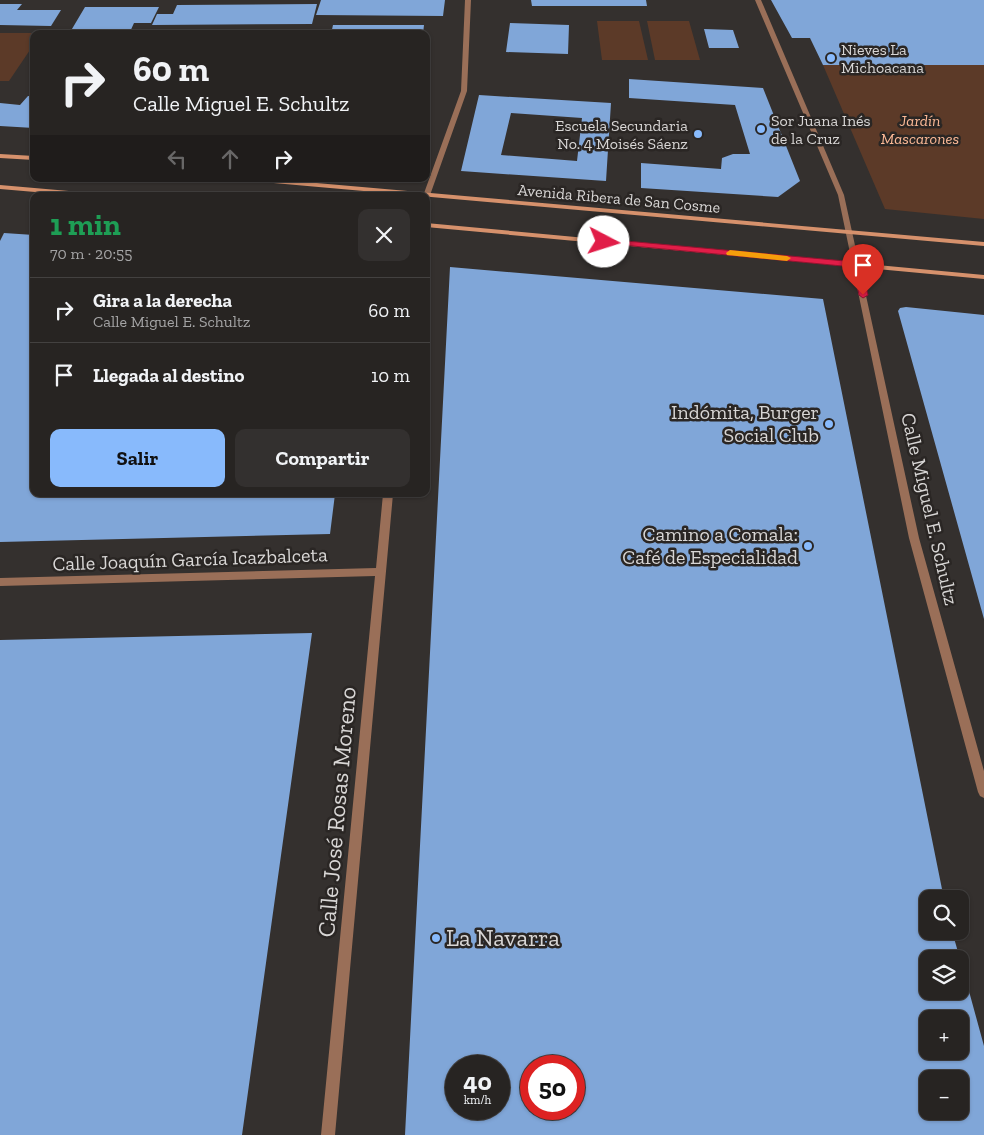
<!DOCTYPE html>
<html lang="es">
<head>
<meta charset="utf-8">
<style>
  :root { --surface:#272422; --page:#33302f; --text:#f1f3f6; --muted:#a4a4a5; --line:#434140; --accent:#88bafc }
  body { margin:0; font-family:"Zilla Slab",serif; background:var(--page); color:var(--text); height:100vh; display:flex; flex-direction:column; font-size:19px; white-space:nowrap }
  * { box-sizing:border-box; margin:0 }
  p { font-size:16px; color:var(--muted) }
  .icon { flex:none; width:28px; height:28px; fill:none; stroke:currentColor; stroke-width:2; stroke-linecap:round; stroke-linejoin:round }
  .map { position:relative; flex:1; overflow:hidden }
  .panel { position:absolute; left:30px; top:192px; width:400px; height:305px; display:flex; flex-direction:column; background:var(--surface); border-radius:10px; box-shadow:0 1px 4px #0004,0 0 0 1px var(--line) }
  .panel>* { flex:none }
  .hud { position:absolute; left:30px; top:30px; width:400px; height:152px; border-radius:10px; box-shadow:0 1px 4px #0004,0 0 0 1px var(--line); background:#272422; color:var(--text); overflow:hidden }
  .controls { position:absolute; left:919px; top:890px; display:grid; gap:10px }
  .controls a { display:grid; place-items:center; width:50px; height:50px; border-radius:10px; background:var(--surface); box-shadow:0 1px 4px #0004,0 0 0 1px var(--line); font-size:25px }
  .speed { position:absolute; left:445px; top:1055px; display:flex; gap:10px; font-size:25px; font-weight:700; text-align:center }
  .speed>* { display:grid; place-content:center; width:65px; height:65px; border-radius:50%; background:var(--surface); box-shadow:0 1px 4px #0004,0 0 0 1px var(--line); line-height:1 }
  .speed small { font-size:12px; font-weight:400 }
  .speed .limit { border:8px solid #d22; background:#fff; color:#111 }
  .pin { position:absolute; display:grid; place-items:center; width:42px; height:42px; color:#fff; margin:-51px -21px; border-radius:50% 50% 50% 0; rotate:-45deg; box-shadow:0 0 5px #0007 }
  .pin .icon { rotate:45deg }
  .me { position:absolute; width:55px; margin:-28px; rotate:95deg; stroke-linejoin:round; filter:drop-shadow(0 0 4px #0008) }
  .turn { display:flex; align-items:center; gap:18px; height:105px; padding:0 20px; font-size:22px }
  .turn .icon { width:65px; height:65px; stroke-width:2.5 }
  .turn b { display:block; font-size:35px; line-height:42px }
  .lanes { display:flex; align-items:center; height:48px; padding:0 20px; background:#0003; justify-content:center; gap:25px; direction:ltr }
  .lanes .off { opacity:.35 }
  .round { display:grid; place-items:center; flex:none; width:52px; height:52px; border-radius:10px; background:var(--page) }
  .head { display:flex; align-items:center; justify-content:space-between; height:85px; padding:0 20px }
  h1 { font-size:30px; font-weight:800; line-height:38px; color:#1e9e55 }
  .action { display:flex; gap:10px; margin-top:auto; padding:10px 20px }
  .action a { flex:1; height:58px; border-radius:10px; background:var(--accent); color:#111; font-size:20px; font-weight:800; line-height:58px; text-align:center }
  .action a+a { background:var(--page); color:var(--text) }
  ul { padding:0; list-style:none }
  li { display:flex; align-items:center; gap:15px; height:65px; padding:0 20px; border-top:1px solid var(--line) }
  li div { flex:1 }
  li b { display:block; font-size:19px }
  li em { font-style:normal }
  .map>svg:first-child { display:block }
</style>
</head>
<body>
<div class="map">
<svg width="984" height="1135" viewBox="0 0 984 1135">
  <rect width="100%" height="100%" fill="#34302e"/>
  <!-- green -->
  <path fill="#5c3a28" d="M597,21H639L648,60H602Z
    M647,21H689L700,60H655Z
    M0,33H41L34,34V44L9,81H0Z
    M823,65H984V219L885,209Z"/>
  <!-- building -->
  <path fill="#80a6d8" fill-rule="evenodd" d="M321,0H445L443,16L316,15Z
    M531,0H646L647,6H532Z
    M771,0H984V65H823L810,38H792Z
    M0,4H22L17,10H61L51,26L0,25Z
    M317,4L312,24L152,25L157,14H173L177,5Z
    M85,7H159L151,23H134L129,34H69Z
    M510,23L569,25L568,54L506,52Z
    M333,25H424L423,34H331Z
    M704,29L733,30L739,48H709Z
    M629,79L763,88L800,181L778,197L641,188V163L721,169L722,158L733,154H750L735,105L629,98Z
    M479,95L611,103L606,181L461,171ZM511,113L582,118L577,161L501,155Z
    M28,96H34V128L0,126V103L20,105Z
    M4,233L34,235V494H335L330,534L0,542V241Z
    M450,267L823,299L944,899H928V931H952L960,959H928V991H960L961,962L984,1046V1135H405ZM928,1019H960V1051H928ZM456,1066H499V1109H456ZM531,1066H574V1109H531ZM928,1079H960V1111H928Z
    M906,307L984,315V619L898,311L900,308Z
    M312,633L242,1135H0V640Z"/>
  <g fill="none" stroke-linecap="round" stroke-linejoin="round">
    <!-- street -->
    <path fill="#9a6f58" fill-rule="evenodd" d="M465,0H471L467,91L429,198L426,200V196H423L461,91Z
      M755,0H761L844,195L919,538L984,771V798L980,796L978,792L909,538L838,195Z
      M383,494H393L335,1135H321L375,576L0,586V578L376,568Z"/>
    <!-- secondary -->
    <path fill="#d6916c" fill-rule="evenodd" d="M0,154L34,156V160L0,158Z
      M248,179H271L984,242V246L251,181Z
      M0,185L103,194L106,196H82L0,189Z
      M426,223L984,275V279L426,227Z"/>
  </g>
  <!-- route -->
  <path fill="#e11d48" stroke="#92132f" d="M604,239L856,262L861,265L868,295L863,298L859,295L853,267L601,243V240Z"/>
  <!-- slow -->
  <path fill="#f59e0b" d="M730,250L787,256L791,258L787,261L727,255L726,253Z"/>
  <!-- markers -->
  <g fill="#88bafc" stroke="#2a2624" stroke-width="2">
    <circle cx="831" cy="58" r="5"/>
    <circle cx="761" cy="129" r="5"/>
    <circle cx="698" cy="134" r="5"/>
    <circle cx="829" cy="424" r="5"/>
    <circle cx="808" cy="546" r="5"/>
    <circle cx="436" cy="938" r="5"/>
  </g>
  <g text-anchor="middle" stroke-width="5" stroke-linejoin="round" paint-order="stroke">
    <!-- far-poi labels -->
    <g font-size="16" fill="#d8d6d5" stroke="#2a2624" text-anchor="start">
      <text x="841" y="55">Nieves La<tspan x="841" dy="18">Michoacana</tspan></text>
      <text x="771" y="126">Sor Juana Inés<tspan x="771" dy="18">de la Cruz</tspan></text>
      <text x="688" y="131" text-anchor="end">Escuela Secundaria<tspan x="688" dy="18">No. 4 Moisés Sáenz</tspan></text>
    </g>
    <!-- far-park labels -->
    <g font-size="16" font-style="italic" fill="#fdba97" stroke="#2a2624">
      <text x="920" y="126">Jardín<tspan x="920" dy="18">Mascarones</tspan></text>
    </g>
    <!-- far-street labels -->
    <g font-size="16" fill="#d8d6d5" stroke="#2a2624">
      <text transform="translate(619 198) rotate(5)" y="6">Avenida Ribera de San Cosme</text>
    </g>
    <!-- poi labels -->
    <g font-size="20" fill="#d8d6d5" stroke="#2a2624" text-anchor="end">
      <text x="819" y="419">Indómita, Burger<tspan x="819" dy="23">Social Club</tspan></text>
      <text x="798" y="541">Camino a Comala:<tspan x="798" dy="23">Café de Especialidad</tspan></text>
    </g>
    <!-- street labels -->
    <g font-size="20" fill="#d8d6d5" stroke="#2a2624">
      <text transform="translate(930 509) rotate(77)" y="7">Calle Miguel E. Schultz</text>
      <text transform="translate(190 559) rotate(-2)" y="7">Calle Joaquín García Icazbalceta</text>
    </g>
    <!-- near-street labels -->
    <g font-size="24" fill="#d8d6d5" stroke="#2a2624">
      <text transform="translate(337 812) rotate(-85)" y="8">Calle José Rosas Moreno</text>
    </g>
    <!-- near-poi labels -->
    <g font-size="24" fill="#d8d6d5" stroke="#2a2624" text-anchor="start">
      <text x="446" y="946">La Navarra</text>
    </g>
  </g>
</svg>
<div class="controls">
<a><svg class="icon" aria-label="search" viewBox="0 0 24 24"><circle cx="10" cy="10" r="6"/><path d="M15 15l6 6"/></svg></a>
<a><svg class="icon" aria-label="layers" viewBox="0 0 24 24"><path d="M12 4l9 5-9 5-9-5zM3 14l9 5 9-5"/></svg></a>
<a>+</a>
<a>−</a>
</div>
<div class="speed"><div>40<small>km/h</small></div><div class="limit">50</div></div>
<div class="pin" style="left:863px;top:295px;background:#d93025"><svg class="icon" aria-label="arrive" viewBox="0 0 24 24"><path d="M6 21V4h12l-3 4 3 4H6"/></svg></div>
<svg class="me" style="left:604px;top:242px" viewBox="-20 -20 40 40"><circle r="19" fill="#fff"/><path d="M0-13L10 11 0 6-10 11z" fill="#e11d48"/></svg>
<div class="hud">
<div class="turn"><svg class="icon" aria-label="right" viewBox="0 0 24 24"><path d="M7 20v-9h11M14 6l5 5-5 5"/></svg><div><b>60 m</b>Calle Miguel E. Schultz</div></div>
<div class="lanes"><svg class="icon off" aria-label="left" viewBox="0 0 24 24"><path d="M17 20v-9H6M10 6l-5 5 5 5"/></svg><svg class="icon off" aria-label="ahead" viewBox="0 0 24 24"><path d="M12 20V5M6 11l6-6 6 6"/></svg><svg class="icon" aria-label="right" viewBox="0 0 24 24"><path d="M7 20v-9h11M14 6l5 5-5 5"/></svg></div>
</div>
<section class="panel">
<div class="head"><div><h1>1 min</h1><p>70 m · 20:55</p></div><a class="round"><svg class="icon" aria-label="close" viewBox="0 0 24 24"><path d="M6 6l12 12M18 6L6 18"/></svg></a></div>
<ul>
<li><svg class="icon" aria-label="right" viewBox="0 0 24 24"><path d="M7 20v-9h11M14 6l5 5-5 5"/></svg><div><b>Gira a la derecha</b><p>Calle Miguel E. Schultz</p></div><em>60 m</em></li>
<li><svg class="icon" aria-label="arrive" viewBox="0 0 24 24"><path d="M6 21V4h12l-3 4 3 4H6"/></svg><div><b>Llegada al destino</b></div><em>10 m</em></li>
</ul>
<div class="action"><a>Salir</a><a>Compartir</a></div>
</section>
</div>
</body>
</html>
